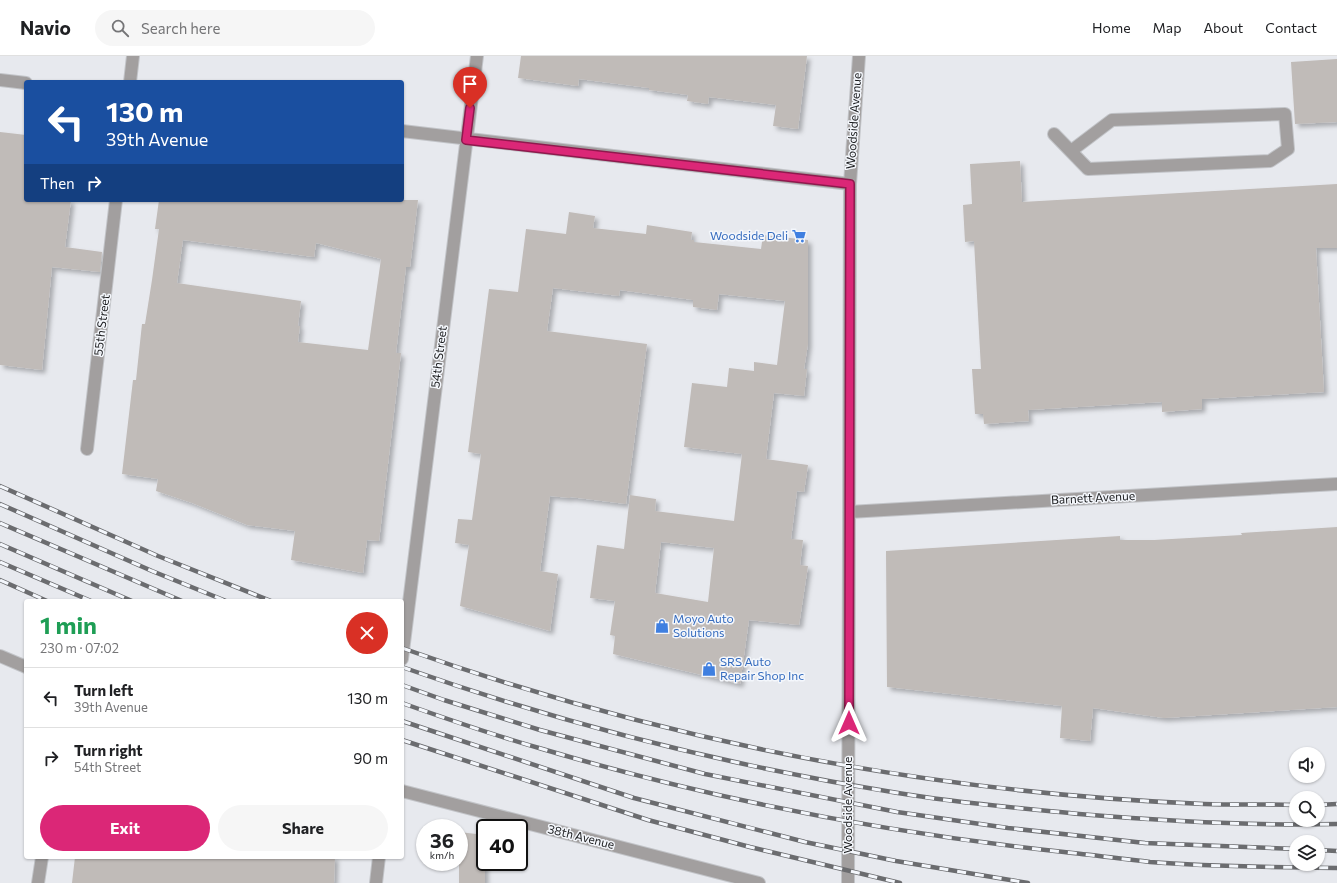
<!DOCTYPE html>
<html lang="en">
<head>
<meta charset="utf-8">
<style>
  :root { --surface:#fff; --page:#f6f6f6; --text:#202124; --muted:#757577; --line:#e0e0e0; --accent:#db2777 }
  body { margin:0; font-family:Commissioner,sans-serif; background:var(--page); color:var(--text); height:100vh; display:flex; flex-direction:column; font-size:15px; white-space:nowrap }
  * { box-sizing:border-box; margin:0 }
  p { font-size:13px; color:var(--muted) }
  .icon { flex:none; width:22px; height:22px; fill:none; stroke:currentColor; stroke-width:2; stroke-linecap:round; stroke-linejoin:round }
  .map { position:relative; flex:1; overflow:hidden }
  .side { position:absolute; left:24px; top:543px; width:380px; height:260px; display:flex; flex-direction:column; background:var(--surface); border-radius:4px; box-shadow:0 1px 3px #0004 }
  .side>* { flex:none }
  .banner { position:absolute; left:24px; top:24px; width:380px; height:122px; border-radius:4px; box-shadow:0 1px 3px #0004; background:#1a4fa0; color:#fff; overflow:hidden }
  .controls { position:absolute; left:1289px; top:691px; display:grid; gap:8px }
  .controls a { display:grid; place-items:center; width:36px; height:36px; border-radius:50%; background:var(--surface); box-shadow:0 1px 3px #0004; font-size:20px }
  .speed { position:absolute; left:416px; top:763px; display:flex; gap:8px; font-size:20px; font-weight:700; text-align:center }
  .speed>* { display:grid; place-content:center; width:52px; height:52px; border-radius:50%; background:var(--surface); box-shadow:0 1px 3px #0004; line-height:1 }
  .speed small { font-size:10px; font-weight:400 }
  .speed .limit { border:2px solid #111; border-radius:6px; background:#fff; color:#111 }
  .pin { position:absolute; display:grid; place-items:center; width:34px; height:34px; color:#fff; margin:-41px -17px; border-radius:50% 50% 50% 0; rotate:-45deg; box-shadow:0 0 4px #0007 }
  .pin .icon { rotate:45deg }
  .me { position:absolute; width:44px; margin:-22px; rotate:0deg; stroke-linejoin:round; filter:drop-shadow(0 0 3px #0008) }
  .turn { display:flex; align-items:center; gap:14px; height:84px; padding:0 16px; font-size:18px }
  .turn .icon { width:52px; height:52px; stroke-width:2.5 }
  .turn b { display:block; font-size:28px; line-height:34px }
  .then { display:flex; align-items:center; height:38px; padding:0 16px; background:#0003; gap:8px; font-size:15px }
  .round { display:grid; place-items:center; flex:none; width:42px; height:42px; border-radius:21px; background:var(--page) }
  .headline { display:flex; align-items:center; justify-content:space-between; height:68px; padding:0 16px }
  h1 { font-size:24px; font-weight:700; line-height:30px; color:#1e9e55 }
  .action { display:flex; gap:8px; margin-top:auto; padding:8px 16px }
  .action a { flex:1; height:46px; border-radius:24px; background:var(--accent); color:#fff; font-size:16px; font-weight:700; line-height:46px; text-align:center }
  .action a+a { background:var(--page); color:var(--text) }
  ul { padding:0; list-style:none }
  li { display:flex; align-items:center; gap:12px; height:60px; padding:0 16px; border-top:1px solid var(--line) }
  li div { flex:1 }
  li b { display:block; font-size:15px }
  li em { font-style:normal }
  header { display:flex; align-items:center; gap:24px; box-sizing:border-box; height:56px; padding:0 20px; background:var(--surface); border-bottom:1px solid var(--line) }
  header strong { font-size:19px }
  nav { display:flex; gap:22px; margin-inline-start:auto; font-size:14px }
  .search { width:280px; height:36px; background:var(--page); display:flex; align-items:center; gap:10px; box-sizing:border-box; padding:0 14px; border-radius:22px; color:var(--muted); font-size:15px }
  .map>svg:first-child { display:block }
</style>
</head>
<body>
<header>
<strong>Navio</strong>
<div class="search"><svg class="icon" aria-label="search" viewBox="0 0 24 24"><circle cx="10" cy="10" r="6"/><path d="M15 15l6 6"/></svg>Search here</div>
<nav><a>Home</a><a>Map</a><a>About</a><a>Contact</a></nav>
</header>
<div class="map">
<svg width="1337" height="827" viewBox="0 0 1337 827">
  <defs>
    <filter id="shadow"><feDropShadow dx="3.5" dy="3.5" stdDeviation="2" flood-color="#0004"/></filter>
  </defs>
  <rect width="100%" height="100%" fill="#e7e9ee"/>
  <!-- building -->
  <path fill="#c0bbb8" fill-rule="evenodd" filter="url(#shadow)" d="M521,0H807L798,73L773,70L776,49L709,41L708,48L687,45L688,39L649,34V32L579,23L578,30L518,22Z
    M1337,3V66L1295,68L1291,6Z
    M0,76L26,79V144H71L65,191L102,196L100,216L52,211L42,314L0,309Z
    M1020,105L1022,146L1337,128V192H1316L1324,336L1202,343V353L1162,356V346L1028,354L1029,365L984,368L983,358H975L972,313H981L974,185L965,186L963,149L972,148L970,108Z
    M159,144H418L410,211H406L396,297H401L379,485L367,484L363,517L291,504L295,475L247,469L192,447L156,435L158,423L122,418L133,324H136L142,268H145L152,224L159,173H155ZM183,184L314,201L316,187L381,203L368,294L298,286L300,270H298L301,245L177,227Z
    M569,156L595,160L593,172L646,178L647,169L692,176L691,184H694V186L761,193L763,179L808,184V288L804,313H807L804,340L774,337L766,403L808,409L804,436L797,435L791,483L803,484L800,509L808,510L799,569L749,564L740,628L613,598L615,580L610,579L615,545L590,542L597,489L624,493L630,439L656,443L655,455L734,465L742,398L684,391L692,327L727,331L729,312L754,315V306L777,309L785,245L719,238L717,254L693,251V244L620,234L619,240L553,232L547,275L647,288L626,448L570,441V442L550,440L540,515L558,518L550,575L460,550L469,489L455,487L458,463L472,464L481,398L468,396L489,233L518,236L526,173L566,178ZM661,486L714,492L708,546L655,537Z
    M1337,471V651L1164,662L1093,652L1090,685L1060,682L1062,650L887,631L886,495L1120,480V484H1154L1242,479L1241,477Z
    M459,776L485,779V827H459Z
    M75,801H335L334,827H72Z"/>
  <g fill="none" stroke-linecap="round" stroke-linejoin="round">
    <defs>
      <path id="minor" d="M0,24L26,27
        M130,26L133,0
        M402,75L850,128
        M1054,78L1088,113L1270,105L1288,93L1285,58L1112,64L1071,95
        M87,393L116,144
        M849,456L1337,428
        M0,600L26,611
        M402,603L477,0
        M402,735L759,827
        M38,827L42,801
        M376,827L379,801
        M848,827L850,128L859,0"/>
    </defs>
    <!-- minor casing -->
    <use href="#minor" stroke="#c2c4c8" stroke-width="14"/>
    <!-- minor -->
    <use href="#minor" stroke="#a29f9f" stroke-width="12"/>
    <defs>
      <path id="rail" d="M0,430L158,500L271,545
        M0,448L152,515L226,545
        M0,467L182,545
        M0,488L132,545
        M0,506L91,545
        M0,524L47,545
        M402,592C660,684 931,737 1204,748C1235,749 1265,748 1296,749
        M402,611C563,668 729,710 898,737C958,747 1018,752 1079,758C1164,765 1251,770 1337,768
        M402,629L444,644L540,674L705,718L897,756L1008,772L1145,787L1296,793
        M402,647C447,663 493,679 539,692C710,743 887,777 1064,796C1093,799 1122,803 1150,806C1212,811 1275,811 1337,812
        M402,665L634,742L805,786L896,805L1028,827
        M402,684L648,764L750,791L900,827
        M1318,749L1337,748
        M1318,794L1337,795"/>
    </defs>
    <!-- rail casing -->
    <use href="#rail" stroke="#6b6c6f" stroke-width="4.5"/>
    <!-- rail -->
    <use href="#rail" stroke="#f4f7fc" stroke-width="3" stroke-dasharray="9" stroke-linecap="butt"/>
  </g>
  <g fill="none" stroke-linecap="round" stroke-linejoin="round">
    <defs>
      <path id="route" d="M470,52L466,84L850,128L849,667"/>
    </defs>
    <!-- route casing -->
    <use href="#route" stroke="#8e194d" stroke-width="10"/>
    <!-- route -->
    <use href="#route" stroke="#db2777" stroke-width="7"/>
  </g>
  <!-- icons -->
  <defs>
    <symbol id="supermarket-bare" viewBox="-9 -9 18 18"><path d="M-6-5.5h2.5l.6 2H6L4.5 2H-2.5L-4.4-4H-6ZM-1.5 3.2a1.3 1.3 0 1 0 .1 0ZM3 3.2a1.3 1.3 0 1 0 .1 0Z" fill="#3f7fe0" stroke="#f4f7fc" stroke-width="2.5" paint-order="stroke"/></symbol>
    <symbol id="shop-bare" viewBox="-9 -9 18 18"><path d="M-5-2.5h2.3a2.7 3.5 0 0 1 5.4 0H5L5.5 6h-11ZM-1.5-2.5h3a1.5 2.3 0 0 0-3 0Z" fill="#3f7fe0" stroke="#f4f7fc" stroke-width="2.5" paint-order="stroke"/></symbol>
  </defs>
  <g fill-rule="evenodd">
    <use href="#supermarket-bare" x="789" y="170" width="20" height="20"/>
    <use href="#shop-bare" x="652" y="560" width="20" height="20"/>
    <use href="#shop-bare" x="699" y="603" width="20" height="20"/>
  </g>
  <g text-anchor="middle" stroke-width="3" stroke-linejoin="round" paint-order="stroke">
    <!-- street labels -->
    <g font-size="12" fill="#191a1c" stroke="#f4f7fc">
      <text transform="translate(854 65) rotate(-86)" y="4">Woodside Avenue</text>
      <text transform="translate(102 269) rotate(-83)" y="4">55th Street</text>
      <text transform="translate(439 301) rotate(-83)" y="4">54th Street</text>
      <text transform="translate(1093 442) rotate(-3)" y="4">Barnett Avenue</text>
      <text transform="translate(848 749) rotate(-90)" y="4">Woodside Avenue</text>
      <text transform="translate(581 781) rotate(14)" y="4">38th Avenue</text>
    </g>
    <!-- shop labels -->
    <g font-size="12" fill="#366cbe" stroke="#f4f7fc" text-anchor="start">
      <text x="788" y="184" text-anchor="end">Woodside Deli</text>
      <text x="673" y="567">Moyo Auto<tspan x="673" dy="14">Solutions</tspan></text>
      <text x="720" y="610">SRS Auto<tspan x="720" dy="14">Repair Shop Inc</tspan></text>
    </g>
  </g>
</svg>
<div class="controls">
<a><svg class="icon" aria-label="sound" viewBox="0 0 24 24"><path d="M4 9h4l5-4v14l-5-4H4zM17 9q2 3 0 6"/></svg></a>
<a><svg class="icon" aria-label="search" viewBox="0 0 24 24"><circle cx="10" cy="10" r="6"/><path d="M15 15l6 6"/></svg></a>
<a><svg class="icon" aria-label="layers" viewBox="0 0 24 24"><path d="M12 4l9 5-9 5-9-5zM3 14l9 5 9-5"/></svg></a>
</div>
<div class="speed"><div>36<small>km/h</small></div><div class="limit">40</div></div>
<div class="pin" style="left:470px;top:52px;background:#d93025"><svg class="icon" aria-label="arrive" viewBox="0 0 24 24"><path d="M6 21V4h12l-3 4 3 4H6"/></svg></div>
<svg class="me" style="left:849px;top:667px" viewBox="-20 -20 40 40"><path d="M0-17L14 15 0 8-14 15z" fill="#db2777" stroke="#fff" stroke-width="4"/></svg>
<div class="banner">
<div class="turn"><svg class="icon" aria-label="left" viewBox="0 0 24 24"><path d="M17 20v-9H6M10 6l-5 5 5 5"/></svg><div><b>130 m</b>39th Avenue</div></div>
<div class="then">Then<svg class="icon" aria-label="right" viewBox="0 0 24 24"><path d="M7 20v-9h11M14 6l5 5-5 5"/></svg></div>
</div>
<section class="side">
<div class="headline"><div><h1>1 min</h1><p>230 m · 07:02</p></div><a class="round" style="background:#d93025;color:#fff"><svg class="icon" aria-label="close" viewBox="0 0 24 24"><path d="M6 6l12 12M18 6L6 18"/></svg></a></div>
<ul>
<li><svg class="icon" aria-label="left" viewBox="0 0 24 24"><path d="M17 20v-9H6M10 6l-5 5 5 5"/></svg><div><b>Turn left</b><p>39th Avenue</p></div><em>130 m</em></li>
<li><svg class="icon" aria-label="right" viewBox="0 0 24 24"><path d="M7 20v-9h11M14 6l5 5-5 5"/></svg><div><b>Turn right</b><p>54th Street</p></div><em>90 m</em></li>
</ul>
<div class="action"><a>Exit</a><a>Share</a></div>
</section>
</div>
</body>
</html>
